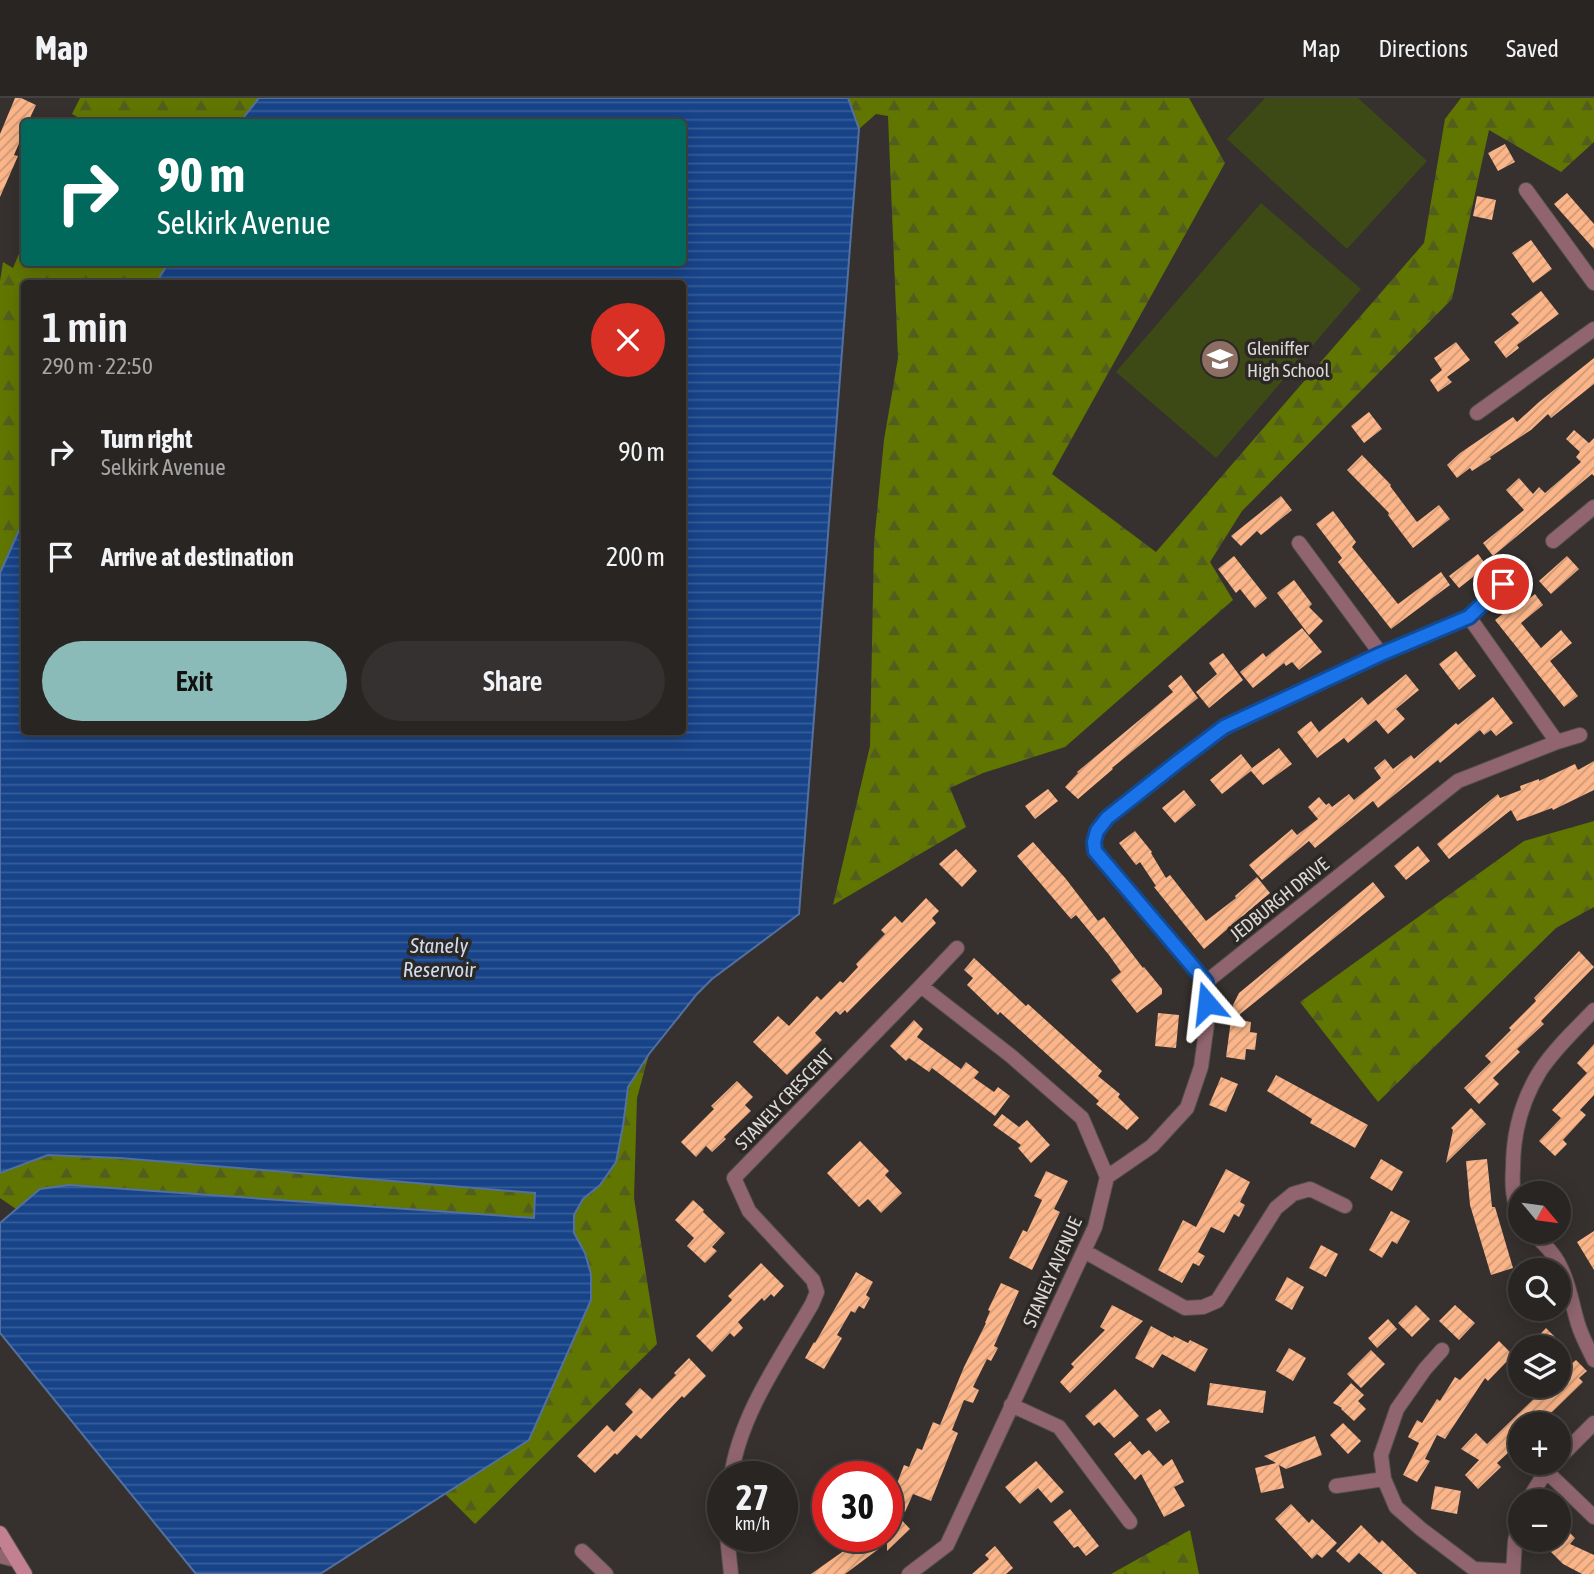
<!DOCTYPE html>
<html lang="en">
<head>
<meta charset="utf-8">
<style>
  :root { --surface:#282523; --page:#343130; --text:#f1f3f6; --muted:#a5a5a6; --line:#444241; --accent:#8bbbb9 }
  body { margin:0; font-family:"Asap Condensed",sans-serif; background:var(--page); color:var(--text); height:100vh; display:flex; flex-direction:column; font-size:26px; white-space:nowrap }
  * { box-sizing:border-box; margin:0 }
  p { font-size:23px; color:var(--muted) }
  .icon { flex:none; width:38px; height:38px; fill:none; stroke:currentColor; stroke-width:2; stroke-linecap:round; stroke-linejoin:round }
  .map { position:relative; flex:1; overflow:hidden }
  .drawer { position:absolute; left:21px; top:182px; width:665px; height:455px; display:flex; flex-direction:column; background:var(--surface); border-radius:7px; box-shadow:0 4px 18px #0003,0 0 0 2px var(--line) }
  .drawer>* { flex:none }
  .banner { position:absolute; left:21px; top:21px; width:665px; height:147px; border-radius:7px; box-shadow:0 4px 18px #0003,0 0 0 2px var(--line); background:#00695c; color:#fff; overflow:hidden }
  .needle { width:46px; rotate:119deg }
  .controls { position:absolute; left:1508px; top:1083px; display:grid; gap:14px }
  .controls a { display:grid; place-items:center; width:63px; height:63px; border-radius:50%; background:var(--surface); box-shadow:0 4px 18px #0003,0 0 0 2px var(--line); font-size:35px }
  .speed { position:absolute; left:707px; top:1363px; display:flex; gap:14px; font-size:35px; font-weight:700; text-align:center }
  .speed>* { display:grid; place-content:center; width:91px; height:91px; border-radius:50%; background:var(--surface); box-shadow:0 4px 18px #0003,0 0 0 2px var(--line); line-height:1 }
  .speed small { font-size:18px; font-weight:400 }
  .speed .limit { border:10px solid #d22; background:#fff; color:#111 }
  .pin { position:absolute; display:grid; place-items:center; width:60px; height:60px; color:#fff; margin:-30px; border:4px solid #fff; border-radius:50%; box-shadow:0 2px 7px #0007 }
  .me { position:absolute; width:77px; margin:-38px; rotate:343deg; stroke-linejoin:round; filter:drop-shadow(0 0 5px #0008) }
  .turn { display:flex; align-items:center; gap:24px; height:147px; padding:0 21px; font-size:32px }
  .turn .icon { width:91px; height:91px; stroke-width:2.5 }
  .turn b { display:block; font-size:49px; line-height:60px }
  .round { display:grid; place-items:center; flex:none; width:74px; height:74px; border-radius:37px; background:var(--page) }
  .headline { display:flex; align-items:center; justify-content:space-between; height:119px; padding:0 21px }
  h1 { font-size:42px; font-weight:600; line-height:52px }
  .action { display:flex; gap:14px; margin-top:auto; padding:14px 21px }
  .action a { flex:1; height:80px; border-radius:42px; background:var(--accent); color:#111; font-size:28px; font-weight:600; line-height:80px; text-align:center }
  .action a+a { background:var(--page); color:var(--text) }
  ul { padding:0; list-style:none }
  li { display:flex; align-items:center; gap:21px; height:105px; padding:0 21px }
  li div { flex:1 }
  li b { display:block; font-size:26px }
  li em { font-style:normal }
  header { display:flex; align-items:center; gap:42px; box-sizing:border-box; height:98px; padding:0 35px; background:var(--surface); border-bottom:2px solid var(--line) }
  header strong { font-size:33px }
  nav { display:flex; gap:38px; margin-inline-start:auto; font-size:24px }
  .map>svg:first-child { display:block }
</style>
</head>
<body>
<header>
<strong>Map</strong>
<nav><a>Map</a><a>Directions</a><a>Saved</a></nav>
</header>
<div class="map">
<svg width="1594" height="1476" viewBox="0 0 1594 1476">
  <defs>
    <pattern id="forest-firs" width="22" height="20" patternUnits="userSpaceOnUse" patternTransform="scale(1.75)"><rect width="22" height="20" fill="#617601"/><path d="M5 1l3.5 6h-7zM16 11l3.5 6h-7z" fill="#535e1d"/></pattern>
    <pattern id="water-rules" width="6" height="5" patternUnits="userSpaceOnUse" patternTransform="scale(1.75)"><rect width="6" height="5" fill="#174389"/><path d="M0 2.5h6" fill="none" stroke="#385d99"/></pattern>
    <pattern id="building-hatch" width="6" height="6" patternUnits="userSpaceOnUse" patternTransform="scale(1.75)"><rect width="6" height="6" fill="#fbb588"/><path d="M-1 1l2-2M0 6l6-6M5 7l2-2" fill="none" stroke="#cd9876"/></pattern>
  </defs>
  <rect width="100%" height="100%" fill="#36312f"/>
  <!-- forest -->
  <path fill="url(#forest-firs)" d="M80,0H259L240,24H79L81,21L72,16Z
    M848,0H1189L1225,65L1052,376L1156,454L1424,145L1445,21L1461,0H1594V44L1561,74L1489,32L1452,201L1242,413L1210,464L1233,502L1065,649L983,675L950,690L966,729L833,807L870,648L874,445L884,342L898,260L888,18L876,16L859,31Z
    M24,144V164L169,165L156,185L24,186V421L0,475V183L3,164L13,170Z
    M1594,723V809L1556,830L1378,1004L1300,904L1524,743Z
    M649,956L637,1000L634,1100L657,1246L475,1426L445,1396L529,1342L591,1202L585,1155L574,1135V1117L583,1101L600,1087L616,1064L623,1028L628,989Z
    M48,1057C210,1063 373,1083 535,1095L534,1120L69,1087L40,1091L16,1111L0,1100V1075Z
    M1190,1432L1199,1476H1111Z"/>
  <!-- pitch -->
  <path fill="#3e4a16" d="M1265,0H1358L1427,63L1347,151L1227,41Z
    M1261,105L1361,191L1216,360L1116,274Z"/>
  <!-- water -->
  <path fill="url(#water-rules)" stroke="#5270a0" stroke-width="2" d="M259,0H848L859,31L799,816L712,881L697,896L649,956L628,989L623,1028L616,1064L600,1087L583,1101L574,1117V1135L585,1155L591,1176V1202L529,1342L320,1476H196L0,1235V1125L40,1091L69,1087L534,1120L535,1095L120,1060L48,1057L0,1075V475L24,421V634H682V186L156,185L169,164H682V24H240Z"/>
  <!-- building -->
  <path fill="url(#building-hatch)" d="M15,0H21L36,7L28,24H24V34L14,57L18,58L0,99V36Z
    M1505,46L1515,64L1498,73L1488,55Z
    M1567,95L1594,126V151L1554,106Z
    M1477,98L1496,102L1492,122L1473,118Z
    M1531,142L1552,171L1533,185L1512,155Z
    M1541,193L1559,216L1517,247L1519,250L1506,260L1494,244L1519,225L1511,216Z
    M1456,244L1470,262L1447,279L1452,284L1438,294L1430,282L1442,272L1434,260Z
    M1594,260V286L1551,320L1548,316L1531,332L1490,359L1491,361L1472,373L1470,370L1457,380L1447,367L1460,355L1513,319L1517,324L1539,304Z
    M1369,314L1382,331L1364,345L1351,328Z
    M1574,332L1589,345L1594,340V378L1592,376L1493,458L1483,445L1524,412L1506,392L1519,380L1533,396L1539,389L1545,395L1581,364L1576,359L1580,354L1566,341Z
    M1362,357L1391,387L1390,388L1417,424L1439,407L1450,421L1413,450L1388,417L1389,415L1347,372Z
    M1281,398L1292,412L1261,437L1257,433L1241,448L1231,438Z
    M1333,413L1356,444L1352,449L1398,506L1441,474L1450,487L1391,531L1338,464L1342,460L1316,426Z
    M1478,456L1487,468L1459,490L1449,478Z
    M1234,458L1267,500L1255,510L1240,491L1236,495L1218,471Z
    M1567,458L1579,471L1551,496L1539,483Z
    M1294,482L1312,506L1309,509L1323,523L1309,537L1277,495Z
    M1535,496L1543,507L1521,525L1541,550L1561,532L1572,545L1550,563L1578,598L1564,609L1495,522L1509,511L1512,514Z
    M1302,530L1322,554L1299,572L1292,564L1286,568L1284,565L1253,590L1240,574L1263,555L1266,559Z
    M1456,553L1476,578L1459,592L1439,566Z
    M1223,555L1243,582L1209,610L1196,594L1217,576L1209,565Z
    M1406,576L1419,592L1396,611L1405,621L1388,636L1376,622L1348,645L1344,640L1317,660L1297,634L1311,623L1319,634L1362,599L1368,607Z
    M1181,577L1198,600L1112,670L1113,671L1078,701L1065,689L1078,675L1077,674L1173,594L1168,588Z
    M1493,599L1513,625L1496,638L1491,632L1484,637L1480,632L1440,665L1438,662L1378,710L1373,703L1315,750L1309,743L1262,782L1249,767L1292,731L1297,737L1318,721L1308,709L1319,699L1326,707L1329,705L1332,709L1349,696L1354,702L1381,680L1374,670L1385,661L1393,671L1411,657L1414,661L1456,625L1458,627Z
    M1279,650L1292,666L1263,687L1251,673L1222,696L1210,682L1241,656L1252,670Z
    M1594,663V692L1553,712L1552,710L1517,723L1511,712L1449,761L1437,746L1498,696L1500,700L1521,692L1520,688L1539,681V683L1575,666L1578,672Z
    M1048,691L1058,703L1035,721L1025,708Z
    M1184,692L1196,707L1175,725L1162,710Z
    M1135,733L1152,754L1151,755L1166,780L1170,777L1206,823L1236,800L1235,798L1257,779L1270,795L1204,851L1154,789L1156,788L1140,764L1136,767L1119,745Z
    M1033,744L1066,781L1098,823L1104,819L1143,870L1144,869L1162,891V896L1137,915L1111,882L1121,874L1109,857L1076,817L1071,821L1017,758Z
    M1418,748L1430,763L1406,782L1394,768Z
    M956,751L977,773L962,789L939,766Z
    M1373,784L1385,799L1234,921L1251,924L1250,934L1257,935L1255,952L1246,951L1245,962L1226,959L1233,907L1239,895Z
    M926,800L939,813L932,820L936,825L847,915L845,912L840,917L836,913L815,935L822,942L787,977L753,944L778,918L789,928L817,898L821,902L840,883L843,885L858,869L856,866L885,836L881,832L895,818L902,825Z
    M1579,853L1594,869L1541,923L1544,926L1517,951L1520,954L1493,980L1499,986L1479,1006L1464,990L1491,964L1485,958L1511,932L1509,930L1536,903L1534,900Z
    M974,860L1026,908L1028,906L1102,973L1098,978L1120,996L1118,999L1139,1020L1127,1032L1096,1006L1099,1003L1000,914L998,917L967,887L973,880L964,872Z
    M1158,915L1179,917L1176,950L1155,948Z
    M914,922L923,931L917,939L961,971L966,964L979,974L974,980L994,994L998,989L1010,998L995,1018L932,970L929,974L909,960L906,963L890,948Z
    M1594,946V997L1580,1012L1586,1017L1563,1042L1567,1046L1555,1058L1539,1043L1561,1020L1552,1012L1587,975L1577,965Z
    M1276,977L1368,1027L1355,1050L1310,1025L1312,1021L1267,993Z
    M1221,979L1238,986L1226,1014L1209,1007Z
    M737,983L753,999L745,1007L751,1013L724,1039L726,1041L712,1054L706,1048L696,1059L681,1044L714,1011L711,1008Z
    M1471,1010L1486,1026L1446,1065L1453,1032L1451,1030Z
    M1002,1016L1019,1029L1027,1022L1050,1047L1031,1065L1018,1050L1021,1047L993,1027Z
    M860,1043L889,1073L885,1077L902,1095L881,1115L868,1101L859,1109L827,1075Z
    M1381,1061L1403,1074L1392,1093L1370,1080Z
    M1487,1061L1492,1109H1495L1513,1170L1491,1177L1470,1107L1466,1063Z
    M1226,1071L1250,1084L1240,1104L1245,1107L1239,1119L1234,1116L1224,1135L1211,1129L1198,1154L1205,1158L1199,1168L1193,1165L1182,1185L1158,1172L1183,1122L1196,1129Z
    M1046,1073L1068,1083L1054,1111L1060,1114L1032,1172L1009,1160L1023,1132L1027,1134L1042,1102L1034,1098Z
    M693,1102L704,1112L703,1114L725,1135L712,1149L717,1153L705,1165L687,1148L694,1140L675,1122Z
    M1391,1113L1410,1123L1397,1146L1392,1143L1382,1160L1369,1152Z
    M1594,1133V1172L1577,1144Z
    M1321,1147L1338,1156L1326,1179L1309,1170Z
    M761,1165L784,1188L774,1199L771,1196L764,1203L762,1200L738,1224L743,1230L734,1239L730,1235L712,1254L696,1238L732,1202L728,1198Z
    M856,1174L873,1184L866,1197L870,1200L864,1211L859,1208L855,1215L851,1213L837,1237L842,1240L824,1271L805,1260L814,1244L815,1245Z
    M1287,1179L1304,1189L1292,1212L1275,1202Z
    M1001,1185L1019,1193L994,1248L998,1250L991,1263L987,1261L973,1289L979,1292L973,1305L964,1302L952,1332L958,1335L931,1403L913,1396L905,1414L887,1407V1391L894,1393L904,1367L909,1369L917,1350L922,1352L933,1324L940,1327L964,1269L986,1225H985L990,1213L988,1212Z
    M1112,1207L1143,1223L1070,1295L1060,1284L1074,1269L1071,1266L1105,1232L1100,1229Z
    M1416,1207L1430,1221L1412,1239L1398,1225Z
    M1455,1207L1475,1225L1459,1242L1439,1223Z
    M1388,1221L1397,1231L1377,1250L1368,1240Z
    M1151,1228L1173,1240L1174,1238L1188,1245L1190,1242L1208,1251L1195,1274L1162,1256L1153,1270L1135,1260Z
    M1546,1230L1559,1243L1553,1250H1527Z
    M1499,1243L1513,1257L1488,1283L1485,1280L1445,1341L1437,1337L1425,1361L1430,1363L1417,1384L1403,1377L1419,1345L1408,1339L1417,1322L1422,1325L1437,1301L1440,1303L1455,1279L1460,1282Z
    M1289,1250L1306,1260L1293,1283L1276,1273Z
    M1371,1252L1385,1266L1361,1290L1347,1276Z
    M689,1260L706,1278L684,1300L682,1298L641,1341L636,1337L617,1357L615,1355L595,1375L577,1358L607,1327L614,1334L633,1314L625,1306L640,1290L652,1301L676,1277L674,1275Z
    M1576,1262L1587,1273L1579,1280L1583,1284L1550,1316L1551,1317L1541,1326H1521V1343L1497,1365L1501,1369L1478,1391L1465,1377L1479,1362L1461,1351L1476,1335L1487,1346L1547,1288H1559V1276Z
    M1210,1285L1266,1293L1263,1315L1207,1307Z
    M1351,1285L1364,1297L1358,1303L1366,1311L1354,1323L1341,1311L1342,1310L1333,1305Z
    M1115,1291L1139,1318L1114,1340L1099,1324L1094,1328L1085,1318Z
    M1160,1311L1170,1324L1156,1334L1146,1321Z
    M1343,1325L1361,1343L1348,1356L1330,1337Z
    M1315,1338L1322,1357L1286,1371L1279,1367L1284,1390L1261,1395L1255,1370L1276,1365L1264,1358Z
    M1130,1343L1142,1357L1149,1352L1163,1368L1172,1361L1184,1384L1174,1389L1185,1408L1164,1419L1141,1376L1135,1382L1114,1356Z
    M1036,1363L1064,1394L1051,1405L1038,1390L1020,1406L1005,1389Z
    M1435,1388L1461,1393L1457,1416L1431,1411Z
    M1291,1406L1309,1425L1312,1421L1337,1445L1322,1460L1317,1456L1312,1461L1275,1421Z
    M1070,1411L1099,1448L1086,1458L1078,1448L1074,1450L1053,1424Z
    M897,1417L910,1431L887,1453V1443L876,1453L845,1476H811L852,1447L853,1448L864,1438H887V1427Z
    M1559,1424L1575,1440L1570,1446L1594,1457V1476H1582L1563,1466L1539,1442H1559Z
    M1361,1427L1379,1445L1382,1442L1417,1476H1383L1359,1455L1349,1465L1336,1453Z
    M995,1448L1013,1470L1006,1476H972L989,1461L985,1457Z"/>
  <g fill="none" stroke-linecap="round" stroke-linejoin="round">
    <defs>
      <path id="minor" d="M1526,92L1594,185
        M1477,315L1594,231
        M1553,443L1594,409
        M1299,445L1381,556
        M1469,519L1557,644
        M1206,884L1095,753L1094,744L1097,733L1107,720L1179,663L1224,630L1381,556L1469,519L1520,470
        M1107,1079L1152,1048L1187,1010L1201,969L1207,926L1206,884L1458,683L1557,644L1580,637
        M1521,1117C1512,1104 1512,1086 1513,1070C1513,1036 1522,1002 1540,973C1555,950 1576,931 1594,912
        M1532,1134C1543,1145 1554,1155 1560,1168C1570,1187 1572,1207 1578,1226C1582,1239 1588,1250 1594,1262
        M1084,1153L1185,1210L1203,1209L1217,1203L1276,1110L1293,1096L1310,1091L1345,1108
        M1442,1252L1425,1271L1397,1311L1381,1357L1384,1381L1396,1409L1421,1431L1474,1471L1512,1473
        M1011,1307L1059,1329L1130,1424
        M1559,1360L1594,1325
        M1546,1373L1594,1419
        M731,1379C740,1316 781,1260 812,1206L817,1194L813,1182L749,1113L734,1080L921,888L957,850
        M1336,1388L1384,1381
        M1527,1404L1546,1373L1552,1367
        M727,1438L731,1476
        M582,1453L606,1476
        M0,1458L16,1462
        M909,1476L947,1447L1095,1129L1107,1079L1082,1020L1011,958L921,888
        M1513,1476L1515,1443L1521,1420"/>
      <path id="secondary" d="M0,1435L25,1476"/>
    </defs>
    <!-- minor casing -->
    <use href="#minor" stroke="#544f4d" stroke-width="16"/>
    <!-- secondary casing -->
    <use href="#secondary" stroke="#544f4d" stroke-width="16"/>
    <!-- minor -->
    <use href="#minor" stroke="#90656f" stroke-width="14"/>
    <!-- secondary -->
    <use href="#secondary" stroke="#c38090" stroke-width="14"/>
  </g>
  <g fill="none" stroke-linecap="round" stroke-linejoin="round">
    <defs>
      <path id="route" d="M1207,905L1206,884L1095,753L1094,744L1097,733L1107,720L1179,663L1224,629L1381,556L1469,519L1503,486"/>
    </defs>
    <!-- route casing -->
    <use href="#route" stroke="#114b97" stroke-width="18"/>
    <!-- route -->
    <use href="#route" stroke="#1a73e8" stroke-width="12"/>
  </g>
  <!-- icons -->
  <defs>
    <symbol id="school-disc" viewBox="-11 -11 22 22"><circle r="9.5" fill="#8d6e63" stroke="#2c2825"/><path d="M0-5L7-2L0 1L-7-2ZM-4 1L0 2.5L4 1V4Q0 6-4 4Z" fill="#fff"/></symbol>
  </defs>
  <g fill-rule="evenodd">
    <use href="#school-disc" x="1198" y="239" width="44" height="44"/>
  </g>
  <g text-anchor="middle" stroke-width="7" stroke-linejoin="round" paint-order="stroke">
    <!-- poi labels -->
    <g font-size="19" fill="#dbd8d6" stroke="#2c2825" text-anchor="start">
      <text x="1247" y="257">Gleniffer<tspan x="1247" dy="22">High School</tspan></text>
    </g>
    <!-- street labels -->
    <g font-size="19" fill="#dbd8d6" stroke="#2c2825">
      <text transform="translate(1279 801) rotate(-39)" y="7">JEDBURGH DRIVE</text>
      <text transform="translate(784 1001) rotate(-46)" y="7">STANELY CRESCENT</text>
      <text transform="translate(1052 1174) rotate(-66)" y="7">STANELY AVENUE</text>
    </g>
    <!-- water labels -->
    <g font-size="21" font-style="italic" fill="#cfdcf0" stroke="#2c2825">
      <text x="439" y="855">Stanely<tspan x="439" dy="24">Reservoir</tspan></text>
    </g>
  </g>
</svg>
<div class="controls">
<a><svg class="needle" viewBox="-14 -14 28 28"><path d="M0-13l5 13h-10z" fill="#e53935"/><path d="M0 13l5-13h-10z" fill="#a5a5a6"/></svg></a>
<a><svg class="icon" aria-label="search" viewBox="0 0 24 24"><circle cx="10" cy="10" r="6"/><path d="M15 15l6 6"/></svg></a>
<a><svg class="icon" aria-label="layers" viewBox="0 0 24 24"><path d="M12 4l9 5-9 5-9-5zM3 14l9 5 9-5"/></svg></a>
<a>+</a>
<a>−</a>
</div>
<div class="speed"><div>27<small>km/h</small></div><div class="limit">30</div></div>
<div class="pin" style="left:1503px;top:486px;background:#d93025"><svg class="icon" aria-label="arrive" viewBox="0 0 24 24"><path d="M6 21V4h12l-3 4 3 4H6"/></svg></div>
<svg class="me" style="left:1207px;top:905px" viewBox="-20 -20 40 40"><path d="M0-17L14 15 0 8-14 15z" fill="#1a73e8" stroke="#fff" stroke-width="4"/></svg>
<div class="banner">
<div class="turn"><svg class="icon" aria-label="right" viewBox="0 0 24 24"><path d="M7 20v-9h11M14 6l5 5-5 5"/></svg><div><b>90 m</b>Selkirk Avenue</div></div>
</div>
<section class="drawer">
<div class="headline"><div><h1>1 min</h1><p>290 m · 22:50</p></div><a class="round" style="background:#d93025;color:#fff"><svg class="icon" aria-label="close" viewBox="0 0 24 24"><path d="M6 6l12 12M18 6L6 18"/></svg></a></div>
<ul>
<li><svg class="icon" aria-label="right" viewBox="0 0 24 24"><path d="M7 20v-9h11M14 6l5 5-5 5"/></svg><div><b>Turn right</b><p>Selkirk Avenue</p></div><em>90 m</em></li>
<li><svg class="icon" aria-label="arrive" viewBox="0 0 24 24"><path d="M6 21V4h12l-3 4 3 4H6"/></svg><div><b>Arrive at destination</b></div><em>200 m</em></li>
</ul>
<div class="action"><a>Exit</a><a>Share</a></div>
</section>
</div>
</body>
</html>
